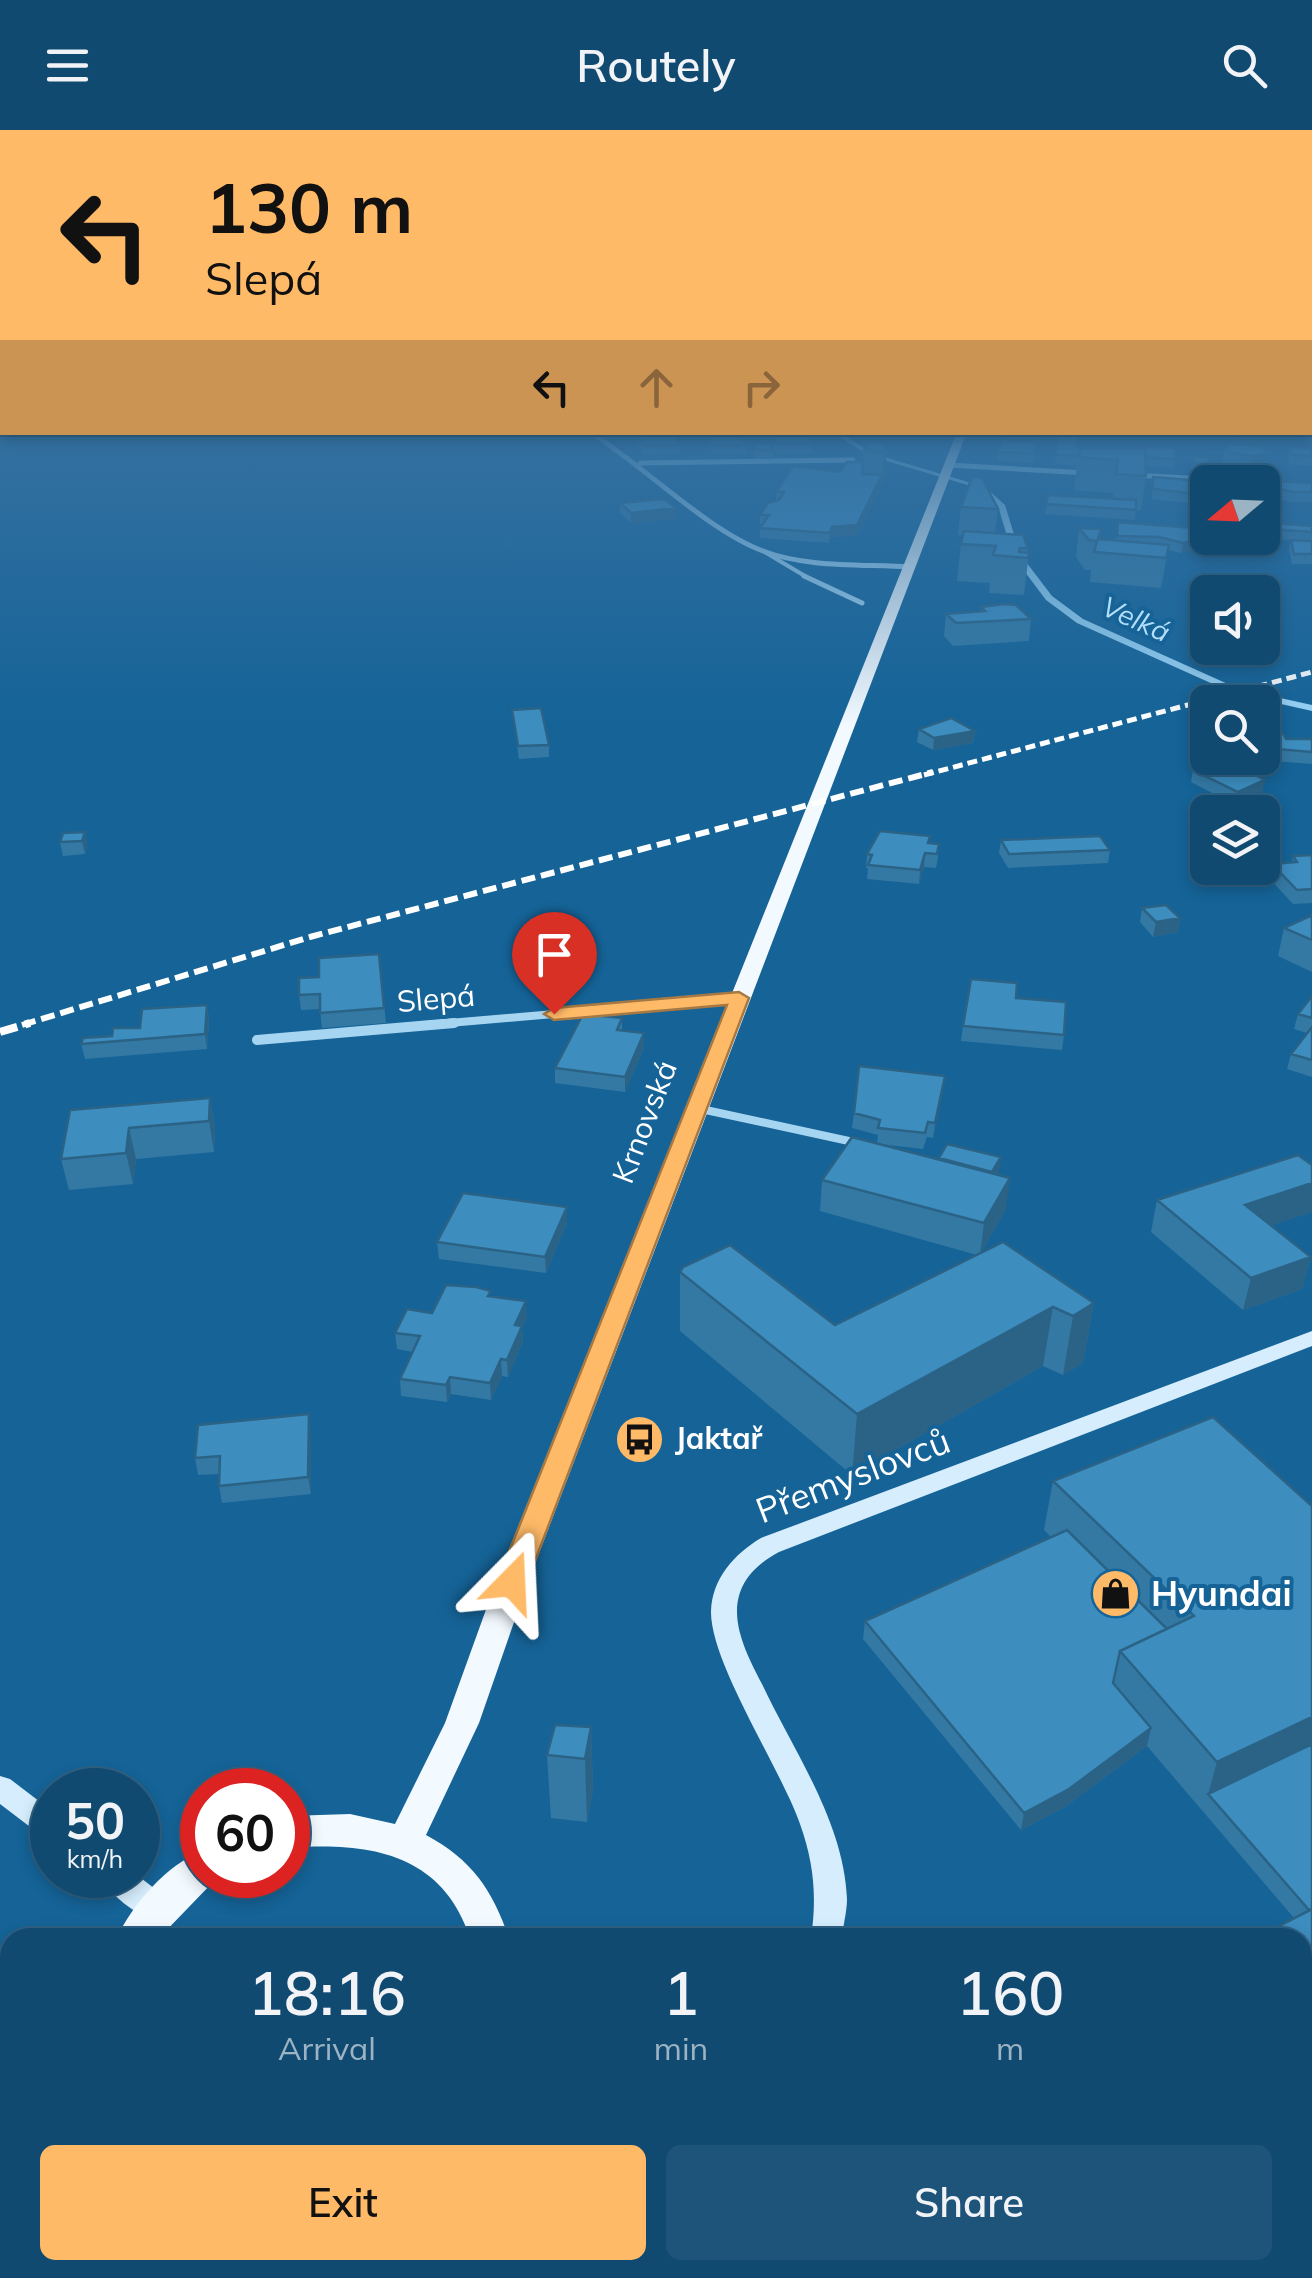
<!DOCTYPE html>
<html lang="en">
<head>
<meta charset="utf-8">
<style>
  :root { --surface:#104a71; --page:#1e5479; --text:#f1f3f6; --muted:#9cb3c3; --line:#306284; --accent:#ffba68 }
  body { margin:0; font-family:Mulish,sans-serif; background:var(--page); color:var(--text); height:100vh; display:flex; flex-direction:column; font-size:38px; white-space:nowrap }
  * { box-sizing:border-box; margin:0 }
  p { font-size:32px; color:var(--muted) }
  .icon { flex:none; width:55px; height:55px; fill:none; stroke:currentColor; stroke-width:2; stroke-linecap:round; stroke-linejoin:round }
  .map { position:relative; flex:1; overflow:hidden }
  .details { position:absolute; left:0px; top:1798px; width:1312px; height:352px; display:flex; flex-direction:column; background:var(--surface); border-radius:30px 30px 0 0; box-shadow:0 5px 15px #0003,0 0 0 2px var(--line) }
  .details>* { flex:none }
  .banner { position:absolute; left:0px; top:0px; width:1312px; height:305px; box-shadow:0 5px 15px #0003,0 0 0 2px var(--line); background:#ffba68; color:#111; overflow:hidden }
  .needle { width:65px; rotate:251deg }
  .controls { position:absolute; left:1190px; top:335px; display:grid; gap:20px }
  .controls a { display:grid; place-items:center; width:90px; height:90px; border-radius:15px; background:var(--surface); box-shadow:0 5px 15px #0003,0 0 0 2px var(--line); font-size:50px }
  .speed { position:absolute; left:30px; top:1638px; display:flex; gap:20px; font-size:50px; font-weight:700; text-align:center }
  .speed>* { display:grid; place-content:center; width:130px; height:130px; border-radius:50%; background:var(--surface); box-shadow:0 5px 15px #0003,0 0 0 2px var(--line); line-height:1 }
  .speed small { font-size:25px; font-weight:400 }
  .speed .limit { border:15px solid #d22; background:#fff; color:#111 }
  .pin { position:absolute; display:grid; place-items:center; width:85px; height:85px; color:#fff; margin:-102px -42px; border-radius:50% 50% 50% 0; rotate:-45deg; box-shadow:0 0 10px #0007 }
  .pin .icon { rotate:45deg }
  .me { position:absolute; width:110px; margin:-55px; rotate:21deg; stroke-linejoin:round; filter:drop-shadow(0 0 8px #0008) }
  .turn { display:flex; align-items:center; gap:35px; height:210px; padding:0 40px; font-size:45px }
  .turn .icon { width:130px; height:130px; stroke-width:2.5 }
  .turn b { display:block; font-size:70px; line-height:85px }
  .lanes { display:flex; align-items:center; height:95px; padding:0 40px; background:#0003; justify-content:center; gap:50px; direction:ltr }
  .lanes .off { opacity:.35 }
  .eta { display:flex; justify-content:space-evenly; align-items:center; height:170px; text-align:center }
  .eta b { font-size:60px; font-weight:600; line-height:70px }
  .primary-button { display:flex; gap:20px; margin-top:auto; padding:20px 40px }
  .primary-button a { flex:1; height:115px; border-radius:15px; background:var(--accent); color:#111; font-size:40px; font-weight:600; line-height:115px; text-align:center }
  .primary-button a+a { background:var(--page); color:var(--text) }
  header { display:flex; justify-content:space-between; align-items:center; height:130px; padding:0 40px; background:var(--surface); font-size:45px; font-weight:600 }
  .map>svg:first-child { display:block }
</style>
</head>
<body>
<header><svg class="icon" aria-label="menu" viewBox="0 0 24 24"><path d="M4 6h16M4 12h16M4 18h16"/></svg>Routely<svg class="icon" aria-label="search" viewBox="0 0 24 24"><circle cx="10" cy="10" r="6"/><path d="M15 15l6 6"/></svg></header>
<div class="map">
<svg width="1312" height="2148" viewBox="0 0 1312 2148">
  <rect width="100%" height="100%" fill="#156397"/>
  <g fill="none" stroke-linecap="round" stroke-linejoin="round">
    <!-- stream -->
    <path fill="#99d3f5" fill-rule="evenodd" d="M831,302H839L874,324L985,357L1005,375L1020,424L1052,466L1083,489L1239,559L1312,575V581L1233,563L1077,493L1046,470L1013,426L998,376L981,359L870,326Z"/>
    <!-- lane-far2 -->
    <path stroke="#a6d5f2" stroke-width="4" d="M763,421L810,449"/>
    <!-- lane-far1 -->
    <path stroke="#a6d5f2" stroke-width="5" d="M804,446L862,473"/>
    <!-- lane -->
    <path stroke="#a6d5f2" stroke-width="8" d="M701,979L858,1013"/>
    <!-- street-far3 -->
    <path stroke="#a6d5f2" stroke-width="5" d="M590,302C644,336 707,400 763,421C807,438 863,434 910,437
      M640,333L853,330
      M949,335L1087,343
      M1134,345L1258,352"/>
    <!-- street-far2 -->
    <path stroke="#a6d5f2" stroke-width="8" d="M426,895L739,868"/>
    <!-- street-far1 -->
    <path stroke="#a6d5f2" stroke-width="10" d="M257,910L454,893"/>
    <!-- street -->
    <path stroke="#a6d5f2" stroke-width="16" d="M1213,2140L1218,2148"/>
    <!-- secondary -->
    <path fill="#d5edfc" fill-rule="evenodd" d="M1312,1201V1216L779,1422C755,1435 737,1453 737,1482C737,1506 751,1533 762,1554C794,1622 844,1692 847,1769C847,1782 843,1795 842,1808H811C817,1767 814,1733 800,1694C781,1639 710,1533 711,1481C712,1449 734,1424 761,1408Z
      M0,1646L10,1649L52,1681V1709L42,1706L0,1674Z
      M99,1745H137L168,1769L172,1779L168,1789L157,1793C137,1785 108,1764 99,1745Z"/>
    <!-- primary -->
    <path fill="#f2f9ff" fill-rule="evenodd" d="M957,302H967L528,1452L479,1593L426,1705C472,1730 492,1759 509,1808H470C442,1722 367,1712 288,1718V1686L350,1684L395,1694L445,1593L496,1452Z
      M202,1721V1745H217L215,1750L159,1808H117C132,1774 168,1734 202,1721Z
      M10,2122V2140H44L40,2148H0V2128Z
      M115,2140H171L175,2148H119Z
      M294,2140H356L352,2148H290Z"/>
    <!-- rail-far2 -->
    <path stroke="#fff" stroke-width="5" stroke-dasharray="10 5" stroke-linecap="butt" d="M924,645L1312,542"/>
    <!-- rail-far1 -->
    <path stroke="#fff" stroke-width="6" stroke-dasharray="14 6" stroke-linecap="butt" d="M22,895L310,807L933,642"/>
    <!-- rail -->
    <path stroke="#fff" stroke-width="8" stroke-dasharray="18 8" stroke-linecap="butt" d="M0,902L30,893"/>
  </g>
  <!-- wall -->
  <path fill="#3479a4" d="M636,302H695V303L674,304L680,315V324L644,325L636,310Z
    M771,302H807L812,314V323H776L771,308Z
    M1002,302H1040L1033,333L997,331Z
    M1225,302H1277L1276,307L1239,310Z
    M707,304L746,315V324L715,325L707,313Z
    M1058,304L1077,317L1176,329L1174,338L1145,336L1146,346L1141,380H1136L1135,390L1045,384L1048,365L1113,369V363L1074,360L1077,335L1055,334Z
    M754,314L773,320V329H757L754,324Z
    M1225,314L1263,316L1262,342L1248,344L1223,340L1222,332Z
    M887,316L885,349L857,405L832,407L829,413L760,408V398L763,395H760V385L776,371V362L840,342L863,332L864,320Z
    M1289,317L1312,318V336L1289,334L1288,326Z
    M1193,327L1209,334L1207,343L1192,342Z
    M1153,347L1189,363L1188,373L1152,369Z
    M1270,351L1312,362V372H1291L1270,367L1269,360Z
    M620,373L676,388L631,393L620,383Z
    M961,377L998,379L995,403L1028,418L1027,423H1029L1024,465L989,463L990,453L957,451L961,414L963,405H958Z
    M1118,392L1217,415L1181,423L1168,420L1161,458L1090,452L1091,440H1085L1076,427L1079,398L1101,399L1100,409L1116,411Z
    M1270,393L1312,396V434H1292L1289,420L1291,410L1269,409L1268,403Z
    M981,477L1031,489L1029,511L953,516L944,506L946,484L981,482Z
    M512,580L549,615V627L519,629Z
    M919,599L975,601L973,613L933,620L917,612Z
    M1262,599L1286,609H1312V634L1262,630L1261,628H1262Z
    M1193,640L1262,663L1235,675L1191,652Z
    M85,702L87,715L85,724L63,726L60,712Z
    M930,706L929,713L939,714L938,728L936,738L924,737L919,754L867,749L868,738H866L867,724Z
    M1001,710L1110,720L1108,733L1008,738L999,723Z
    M1312,725V773L1293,774L1269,748L1272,734L1292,733L1293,726Z
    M1142,778L1180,788L1178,802L1153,807L1140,792Z
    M1312,785V842L1278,826L1284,798Z
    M379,824L386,893L322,898L320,879L301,880L299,865L319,847Z
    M1312,866V947L1287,939L1291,924L1307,903L1294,899L1298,884Z
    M1016,868L1064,905L1062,920L961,911L963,896Z
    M207,875L209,890L207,919L85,929L81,914L140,898Z
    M622,888V901L644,918L625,962L555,953V938Z
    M943,961L933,1008L927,1007L923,1019L879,1014L939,1029L1001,1027L998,1045L1006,1079L981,1123L1094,1173L1083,1233L1063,1245L1043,1236L852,1345L680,1201V1142L835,1195L977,1125L820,1081L822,1050L877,1013L878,1005L852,998L854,983Z
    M210,968L215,998L214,1022L136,1029L133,1054L69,1060L61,1029L70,980Z
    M1312,1035V1082L1271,1095L1311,1127L1302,1159L1243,1180L1151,1102L1157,1070Z
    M567,1077V1093L546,1143L439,1129L437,1112Z
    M491,1166L527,1188L522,1198L523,1212L508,1247L502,1246L491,1270L451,1264L447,1272L401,1266L400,1249L413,1222L397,1219L395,1203L432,1183Z
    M311,1302V1364L222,1373L219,1356V1344L198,1345L195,1328Z
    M1053,1351L1312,1376V2139L1302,2126V1808L1294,1788L1147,1616L1065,1677L1021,1700L863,1509L865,1491L1051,1407L1044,1400Z
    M591,1597L593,1660L587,1692L551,1688L547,1625Z"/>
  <!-- shaded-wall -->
  <path fill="#2b6386" d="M880,302H919L916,309L879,311Z
    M1240,302H1277L1276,307L1239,310Z
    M887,316L885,349L857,405L832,407L829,413L830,403L832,397L882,345L884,322Z
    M1266,324L1262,342L1248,344L1252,326Z
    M676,378V388L631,393V383Z
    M1208,407L1218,408L1217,415L1181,423L1183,413Z
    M975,601L973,613L933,620L934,608Z
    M1265,650L1262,663L1235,675L1238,662Z
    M85,702L87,715L85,724L82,711Z
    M925,723L924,737L919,754L920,740Z
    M1180,788L1178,802L1153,807L1156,792Z
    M207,875L209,890L207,919L205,904Z
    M644,903V918L625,962V947Z
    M945,946L943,961L933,1008L935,993Z
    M210,968L215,998L214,1022L209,991Z
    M129,998L136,1029L133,1054L126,1023Z
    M1001,1027L999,1043L990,1058L992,1042Z
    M1010,1048L1006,1079L980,1125L984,1093Z
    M1312,1053V1082L1238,1107L1245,1075Z
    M567,1077V1093L546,1143L545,1127Z
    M1311,1127L1302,1159L1243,1180L1251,1148Z
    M526,1171L527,1188L522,1198L523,1212L508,1247L507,1230L515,1195Z
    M1094,1173L1083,1233L1063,1245L1073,1186Z
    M1053,1177L1043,1236L852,1345L857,1284Z
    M501,1229L502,1246L491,1270L490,1253Z
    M450,1247L451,1264L447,1272L446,1255Z
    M309,1284L311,1302V1364L308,1347Z
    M1312,1587V1629L1208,1664L1203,1682L1217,1632Z
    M591,1597L593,1660L587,1692L585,1629Z
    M1151,1598L1147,1616L1065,1677L1021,1700L1024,1683Z"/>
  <!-- building -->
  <path fill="#3d8dbf" stroke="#2b6386" stroke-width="2.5" d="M637,302H673L680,315L644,316Z
    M772,302H807L812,314H776Z
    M707,304L740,307L746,315L715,316Z
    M1058,304L1078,306L1077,317L1094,318H1080L1079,326L1056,325Z
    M870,310L887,316L884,322L864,320Z
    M1001,310L1037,312L1034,323L998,322Z
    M754,314H770L773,320H757Z
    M1225,314L1263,316L1266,324L1252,326L1227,322Z
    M1141,316L1175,318L1176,329L1145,327V318H1141Z
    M1289,317L1312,318V326L1291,325Z
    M1080,318H1145L1146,346L1116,344L1118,330L1078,327Z
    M1193,327H1208L1209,334L1193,333Z
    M847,332H863L862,344L882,345L857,395L832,397L830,403L760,398L769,385H760L768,373L779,370L784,362H776L793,336L840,342Z
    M972,347L982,348L998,379L961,377Z
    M1153,347L1189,350V363L1153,359Z
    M1225,348L1260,350V352H1226Z
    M1270,351L1312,353V362H1292L1272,357Z
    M1048,365L1136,370V380L1046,374Z
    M664,369L676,378L631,383L620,373Z
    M1118,392L1206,399L1208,400V407L1183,413L1159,407L1117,406Z
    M1270,393L1312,396V402L1271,399Z
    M1079,398L1101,399L1098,409L1169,415L1166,428L1094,422L1097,411L1089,410Z
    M964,401L1023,405L1028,418H1020L1019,422L1029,423L1028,428L993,425L996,416L961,414Z
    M1291,410L1312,411V424H1294Z
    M1004,474L1016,475L1031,489L956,493L946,484L985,481L981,477Z
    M541,578L549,615L518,616L512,580Z
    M951,588L975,601L934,608L919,599Z
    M1280,598L1286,609H1312V622L1264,618L1262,614V599Z
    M1228,632L1265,650L1238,662L1193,640Z
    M880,701L930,706L928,713L939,714L937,724L925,723L920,740L868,735L872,725L867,724Z
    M85,702L82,711L60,712L63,703Z
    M1100,706L1110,720L1009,724L1001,710Z
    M1312,725V759L1297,760L1272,734L1297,732L1293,726Z
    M1166,775L1180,788L1156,792L1142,778Z
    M1312,785V810L1284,798Z
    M379,824L384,878L320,883V864L299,865V848L319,847V828Z
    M971,849L1017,853L1016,868L1066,872L1064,905L963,896Z
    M1312,866V888L1298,884Z
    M207,875L205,904L81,914L83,908L112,906L113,898H140L142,879Z
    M583,884L622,888L617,900L644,903L625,947L555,938Z
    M1312,897V930L1291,924Z
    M859,936L945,946L935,993L928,992L925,1003L878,998L880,990L854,983Z
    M210,968L209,991L129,998L126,1023L61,1029L70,980Z
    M852,1007L1010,1048L984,1093L822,1050Z
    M947,1014L1001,1027L992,1042L939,1028Z
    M1298,1025L1312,1035V1053L1245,1075L1311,1127L1251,1148L1157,1070Z
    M463,1063L567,1077L545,1127L437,1112Z
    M1003,1112L1094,1173L1073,1186L1053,1177L857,1284L680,1142L683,1137L730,1115L835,1195Z
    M446,1155L476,1157L491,1161L488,1166L526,1171L515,1195L522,1196L507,1230L501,1229L490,1253L450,1247L446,1255L400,1249L420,1206L395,1203L407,1179L432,1183Z
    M309,1284L308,1347L219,1356L220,1326L195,1328L198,1295Z
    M1213,1287L1312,1376V1587L1217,1632L1120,1521L1194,1486L1053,1351Z
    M1067,1400L1167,1499L1120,1521L1113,1553L1151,1598L1069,1659L1024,1683L865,1491Z
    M555,1595L591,1597L585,1629L547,1625Z
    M1312,1614V1779L1309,1780L1208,1664Z
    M1312,1779V2044L1302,2031V1808H1256Z"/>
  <!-- sky -->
  <linearGradient id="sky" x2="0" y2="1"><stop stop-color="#0c3653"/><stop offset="0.49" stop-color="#3571a1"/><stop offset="1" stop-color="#3571a1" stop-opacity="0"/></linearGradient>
  <rect width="1312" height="595" fill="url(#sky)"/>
  <!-- route -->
  <path fill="#ffba68" stroke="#a67944" stroke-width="2.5" d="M739,862L749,868L527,1452L522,1460H502L497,1452L727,875L554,890L544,884L554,878Z"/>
  <!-- icons -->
  <defs>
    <symbol id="bus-disc" viewBox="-11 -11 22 22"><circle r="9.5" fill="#ffba68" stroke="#156397"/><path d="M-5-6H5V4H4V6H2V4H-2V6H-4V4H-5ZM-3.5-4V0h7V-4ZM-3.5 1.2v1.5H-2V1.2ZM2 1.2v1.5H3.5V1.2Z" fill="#111"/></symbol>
    <symbol id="shop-disc" viewBox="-11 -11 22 22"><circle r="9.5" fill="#ffba68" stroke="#156397"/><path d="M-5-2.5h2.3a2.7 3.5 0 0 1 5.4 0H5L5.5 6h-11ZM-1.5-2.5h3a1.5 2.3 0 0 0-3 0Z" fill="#111"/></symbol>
  </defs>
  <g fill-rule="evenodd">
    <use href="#bus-disc" x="612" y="1282" width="55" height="55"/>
    <use href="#shop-disc" x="1088" y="1436" width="55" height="55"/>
  </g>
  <g text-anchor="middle" stroke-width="8" stroke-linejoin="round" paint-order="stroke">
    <!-- far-water labels -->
    <g font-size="28" font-style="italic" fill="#b3def9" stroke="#156397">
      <text transform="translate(1136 489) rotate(24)" y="10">Velká</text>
    </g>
    <!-- street labels -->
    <g font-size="30" fill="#fff" stroke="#156397">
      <text transform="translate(436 869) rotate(-5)" y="10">Slepá</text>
      <text transform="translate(645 992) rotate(-69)" y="10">Krnovská</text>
    </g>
    <!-- poi labels -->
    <g font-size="30" font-weight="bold" fill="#fff" stroke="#156397" text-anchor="start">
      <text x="675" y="1319">Jaktař</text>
    </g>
    <!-- near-street labels -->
    <g font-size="35" fill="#fff" stroke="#156397">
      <text transform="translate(853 1346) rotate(-21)" y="12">Přemyslovců</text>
    </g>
    <!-- near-poi labels -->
    <g font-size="35" font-weight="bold" fill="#fff" stroke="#156397" text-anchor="start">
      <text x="1151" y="1476">Hyundai</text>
    </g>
  </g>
</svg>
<div class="controls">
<a><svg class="needle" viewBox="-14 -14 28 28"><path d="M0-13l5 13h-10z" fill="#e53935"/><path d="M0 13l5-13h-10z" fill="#9cb3c3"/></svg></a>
<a><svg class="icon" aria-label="sound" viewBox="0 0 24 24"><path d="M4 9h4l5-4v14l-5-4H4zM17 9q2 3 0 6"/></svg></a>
<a><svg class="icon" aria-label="search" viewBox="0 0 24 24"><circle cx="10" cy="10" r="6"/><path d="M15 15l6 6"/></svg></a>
<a><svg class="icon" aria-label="layers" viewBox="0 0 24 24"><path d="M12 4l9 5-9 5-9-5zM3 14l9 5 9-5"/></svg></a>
</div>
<div class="speed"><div>50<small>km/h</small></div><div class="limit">60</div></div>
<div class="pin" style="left:554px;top:884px;background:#d93025"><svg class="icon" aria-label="arrive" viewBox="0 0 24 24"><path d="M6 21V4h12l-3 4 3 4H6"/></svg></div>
<svg class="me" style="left:512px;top:1452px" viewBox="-20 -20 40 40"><path d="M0-17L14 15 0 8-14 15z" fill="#ffba68" stroke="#fff" stroke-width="4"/></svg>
<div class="banner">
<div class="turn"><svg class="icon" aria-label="left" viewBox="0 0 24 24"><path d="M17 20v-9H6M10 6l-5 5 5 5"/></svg><div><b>130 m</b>Slepá</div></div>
<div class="lanes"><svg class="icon" aria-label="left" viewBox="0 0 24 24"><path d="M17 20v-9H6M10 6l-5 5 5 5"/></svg><svg class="icon off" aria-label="ahead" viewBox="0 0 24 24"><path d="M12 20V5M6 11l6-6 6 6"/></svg><svg class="icon off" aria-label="right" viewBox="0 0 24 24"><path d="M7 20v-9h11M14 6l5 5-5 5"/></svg></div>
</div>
<section class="details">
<div class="eta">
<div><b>18:16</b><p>Arrival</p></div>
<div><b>1</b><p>min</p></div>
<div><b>160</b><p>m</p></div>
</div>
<div class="primary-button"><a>Exit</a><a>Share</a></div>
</section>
</div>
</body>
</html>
